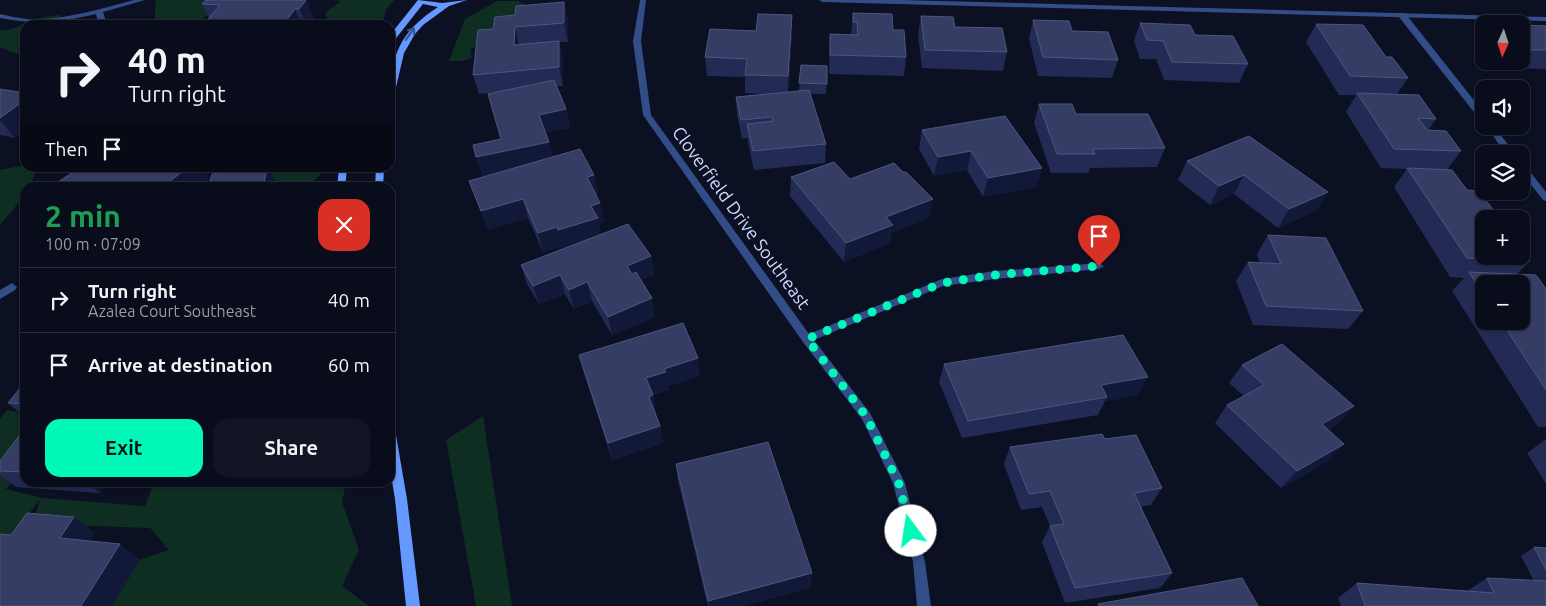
<!DOCTYPE html>
<html lang="en">
<head>
<meta charset="utf-8">
<style>
  :root { --surface:#090c1a; --page:#121523; --text:#f1f3f6; --muted:#999ba2; --line:#292c39; --accent:#00f9b8 }
  body { margin:0; font-family:Ubuntu,sans-serif; background:var(--page); color:var(--text); height:100vh; display:flex; flex-direction:column; font-size:19px; white-space:nowrap }
  * { box-sizing:border-box; margin:0 }
  p { font-size:16px; color:var(--muted) }
  .icon { flex:none; width:28px; height:28px; fill:none; stroke:currentColor; stroke-width:2; stroke-linecap:round; stroke-linejoin:round }
  .map { position:relative; flex:1; overflow:hidden }
  .sheet { position:absolute; left:20px; top:182px; width:375px; height:305px; display:flex; flex-direction:column; background:var(--surface); border-radius:15px; box-shadow:0 1px 4px #0004,0 0 0 1px var(--line) }
  .sheet>* { flex:none }
  .top-card { position:absolute; left:20px; top:20px; width:375px; height:152px; border-radius:15px; box-shadow:0 1px 4px #0004,0 0 0 1px var(--line); background:#090c1a; color:var(--text); overflow:hidden }
  .needle { width:32px; rotate:183deg }
  .buttons { position:absolute; left:1475px; top:15px; display:grid; gap:10px }
  .buttons a { display:grid; place-items:center; width:55px; height:55px; border-radius:10px; background:var(--surface); box-shadow:0 1px 4px #0004,0 0 0 1px var(--line); font-size:25px }
  .pin { position:absolute; display:grid; place-items:center; width:42px; height:42px; color:#fff; margin:-51px -21px; border-radius:50% 50% 50% 0; rotate:-45deg; box-shadow:0 0 5px #0007 }
  .pin .icon { rotate:45deg }
  .me { position:absolute; width:55px; margin:-28px; rotate:346deg; stroke-linejoin:round; filter:drop-shadow(0 0 4px #0008) }
  .turn { display:flex; align-items:center; gap:18px; height:105px; padding:0 25px; font-size:22px }
  .turn .icon { width:65px; height:65px; stroke-width:2.5 }
  .turn b { display:block; font-size:35px; line-height:42px }
  .then { display:flex; align-items:center; height:48px; padding:0 25px; background:#0003; gap:10px; font-size:19px }
  .round { display:grid; place-items:center; flex:none; width:52px; height:52px; border-radius:15px; background:var(--page) }
  .summary { display:flex; align-items:center; justify-content:space-between; height:85px; padding:0 25px }
  h1 { font-size:30px; font-weight:600; line-height:38px; color:#1e9e55 }
  .primary-button { display:flex; gap:10px; margin-top:auto; padding:10px 25px }
  .primary-button a { flex:1; height:58px; border-radius:15px; background:var(--accent); color:#111; font-size:20px; font-weight:600; line-height:58px; text-align:center }
  .primary-button a+a { background:var(--page); color:var(--text) }
  ul { padding:0; list-style:none }
  li { display:flex; align-items:center; gap:15px; height:65px; padding:0 25px; border-top:1px solid var(--line) }
  li div { flex:1 }
  li b { display:block; font-size:19px }
  li em { font-style:normal }
  .map>svg:first-child { display:block }
</style>
</head>
<body>
<div class="map">
<svg width="1546" height="606" viewBox="0 0 1546 606">
  <rect width="100%" height="100%" fill="#0c1023"/>
  <!-- green -->
  <path fill="#0e2e21" d="M156,0H255L224,4L194,25H154Z
    M334,0H394L386,10L381,25H330L325,13L341,1Z
    M497,1H518L545,14L519,16L489,41L470,49L472,58L463,61H449L465,19Z
    M60,15L68,25H25V51L17,54L0,47V30C14,32 25,21 39,18C46,16 53,16 60,15Z
    M25,165V168H38L29,187L25,188V195L0,225V170Z
    M277,168H328L312,182L313,187H264L257,184Z
    M7,410L25,413V467L6,489L41,498L145,506L154,483H346L342,502L359,550L342,586L369,606H101L117,567L169,550L150,528L33,524L40,499L7,543L0,547V419Z
    M483,416L512,606H476L446,440Z"/>
  <g fill="none" stroke-linecap="round" stroke-linejoin="round">
    <!-- minor -->
    <path fill="#324d87" fill-rule="evenodd" d="M134,0H145L103,12L107,25H99L96,14C62,22 35,25 0,18V14C9,16 18,18 27,19C62,21 100,9 134,0Z
      M640,0H646L641,41L651,115L809,334L942,279L995,271L1099,263L1104,266L1099,269L995,279L943,286L814,340L870,413L905,483L925,562L931,606H917L913,562L893,483L862,419L803,342L643,115L633,41Z
      M1399,13H1405L1484,113V121H1481L1399,17Z
      M1486,126H1494L1515,154H1506Z
      M1521,163L1524,164L1546,192V201L1543,200L1521,172Z
      M12,283L17,287L15,290L0,299V290Z"/>
    <!-- tertiary -->
    <path fill="#324d87" fill-rule="evenodd" d="M819,0H902L1546,17V21L822,2Z"/>
    <!-- secondary -->
    <path fill="#6599ff" fill-rule="evenodd" d="M418,0L442,3L467,0L449,6L423,25L415,34L404,53L394,96L390,98C390,55 401,31 438,7L423,4L393,42H390V35Z
      M339,168H347L345,188H337Z
      M376,168H384L383,188H375Z
      M390,430L394,432L396,435L407,499L420,606H406L395,499L390,469Z"/>
  </g>
  <!-- wall -->
  <path fill="#232a53" fill-rule="evenodd" d="M206,0H306L314,19L309,25H203L209,18L202,4Z
    M564,2L568,20V42H559L563,60V86H557L566,109L570,128L546,133L553,157L594,175L598,194L596,195L600,203L604,222L599,223L601,234L651,256L654,275L641,280L655,317L612,335L592,301L574,309L565,294L539,304L527,284L521,265L563,249L562,246L543,252L528,218L488,230L469,181L505,171L482,176L501,139L499,92L479,94L473,75L493,29Z
    M853,13L893,30L906,57L904,76L829,74L830,34L851,35Z
    M792,15V33L788,92L799,91L801,65L827,66L826,94H810L826,144L825,163L754,170L748,143V138L742,139L737,115L736,97L765,94L745,93V77L707,76L705,57L756,31Z
    M921,16L955,27L1007,52L1003,71L922,68L918,34Z
    M1033,20L1072,31L1118,60L1112,78L1038,76L1029,38Z
    M1140,23L1195,35L1248,64L1239,83L1164,80L1156,59H1140L1134,41Z
    M1316,24L1386,57L1408,78L1397,94L1436,119L1428,130L1461,151L1447,170L1467,190L1530,261L1517,274L1546,289V427H1538L1452,291L1464,278L1450,277L1394,187L1407,169L1381,168L1346,112L1356,95H1339L1306,42ZM1484,284L1521,321H1484Z
    M1521,25L1546,26V69L1516,68L1509,61H1521Z
    M0,89L15,138L0,135Z
    M1039,104L1076,114L1165,148L1157,167L1090,168L1088,173H1051L1034,123Z
    M922,130L1042,168L1036,187L983,197L967,170L934,176L919,149Z
    M1187,161L1328,192L1316,211L1278,228L1234,194L1210,205L1178,180Z
    M903,172L929,218L891,233L890,243L844,262L790,196L791,177L850,179Z
    M1268,235L1363,311L1348,329L1253,325L1236,281L1248,262L1260,263L1257,254Z
    M579,355L700,376L668,386L669,390L653,395L656,413H655L660,426L663,443L612,460L584,373Z
    M944,364L1138,395L1105,401L1098,415L962,438L939,382Z
    M1242,365L1354,406L1338,424L1328,430L1344,444L1328,461L1281,488L1215,423L1227,405L1244,396L1229,383Z
    M25,382V417L8,403Z
    M25,428V482H106L100,493L16,487L0,475V461Z
    M1105,439L1162,488L1151,505L1140,507L1172,573L1160,588L1065,603L1042,542L1050,526L1042,507L1021,510L1004,464L1010,447Z
    M1546,439V484L1527,453Z
    M676,464L812,573L810,588L744,606H708L678,481Z
    M1534,547L1546,548V606H1341L1338,598L1357,583L1467,591L1487,578L1534,581L1521,556Z"/>
  <!-- shaded-wall -->
  <path fill="#121838" d="M294,0H301L303,4L306,0L314,19L309,25H307L299,9Z
    M564,2L568,20V42L564,23Z
    M295,9L302,25H288L286,21Z
    M792,15V33L787,95L788,76Z
    M248,20L250,25H243Z
    M515,27L519,45H514Z
    M559,41L563,60V86L559,67Z
    M25,100V130L15,138L0,120V118Z
    M566,109L570,128L544,134L539,115Z
    M549,142L554,161L482,176L476,157Z
    M971,151L967,170L934,176L938,157Z
    M187,168H203L210,179L199,188H161Z
    M267,168H268L278,185V188H263Z
    M1042,168L1036,187L983,197L988,178Z
    M594,175L598,194L591,196L587,177Z
    M1244,175L1234,194L1210,205L1219,186Z
    M1328,192L1316,211L1278,228L1289,209Z
    M523,199L528,218L488,230L481,211Z
    M933,199L929,218L891,233L890,243L844,262L846,243L886,217Z
    M600,203L604,222L599,223L602,237L563,249L558,230L591,206Z
    M557,227L562,246L543,252L538,233Z
    M651,256L654,275L630,285L627,266Z
    M560,275L565,294L539,304L533,286Z
    M587,282L592,301L574,309L569,290Z
    M652,298L655,317L612,335L608,317Z
    M698,358L700,376L668,386L669,390L649,396L646,378L664,369Z
    M1148,377L1138,395L1105,401L1107,397L1101,385Z
    M653,395L656,413L652,415L649,397Z
    M1354,406L1338,424L1306,442L1322,424Z
    M660,426L663,443L612,460L608,443Z
    M1344,444L1328,461L1281,488L1297,471Z
    M87,482H106L100,493Z
    M74,517L95,533L82,554L60,538Z
    M120,544L140,560L112,606H81Z
    M812,573L810,588L744,606H709L708,601Z"/>
  <!-- building -->
  <path fill="#353d65" stroke="#4d567e" d="M206,0H306L299,9H295L286,21L248,20L243,25H203L220,5L202,4Z
    M564,2V23L515,27L514,45L559,41V67L473,75L478,30L493,29L495,17L515,15L516,6Z
    M853,13L892,14L893,30H904L906,57L830,55V34L858,35L857,22H853Z
    M758,14L792,15L788,76L745,75L747,59L705,57L710,29L756,31Z
    M921,16L953,17L955,27L1002,28L1007,52L925,50Z
    M1033,20L1069,21L1072,31L1108,32L1118,60L1043,57Z
    M1140,23L1190,25L1195,35L1233,36L1248,64L1172,62L1163,41L1147,40Z
    M1316,24L1363,25L1386,57H1392L1408,78L1350,76Z
    M1521,25L1546,26V50H1530L1521,41Z
    M801,65L827,66V84L799,83Z
    M554,80L566,109L539,115L549,142L476,157L473,145L501,139L488,94Z
    M0,89L25,93V100L0,118Z
    M809,90L826,144L753,151L747,124L773,121L772,117L741,120L736,97Z
    M1357,93L1419,95L1436,119L1418,118L1427,130L1446,131L1461,151L1394,149Z
    M1039,104H1072L1076,114H1148L1165,148L1093,149L1095,154H1057Z
    M1005,116L1042,168L988,178L971,151L938,157L922,130Z
    M1249,136L1328,192L1289,209L1244,175L1219,186L1187,161Z
    M580,149L594,175L587,177L600,203L591,206L598,218L558,230L557,227L538,233L523,199L481,211L469,181Z
    M834,162L850,179L894,163L903,172H906L933,199L886,217L893,225L846,243L791,177Z
    M79,168H187L161,188H56L52,186Z
    M257,168H267L263,188H208L212,174Z
    M1407,168L1452,170L1467,190L1479,191L1500,219H1484V256H1521V249L1530,261L1467,258Z
    M628,224L651,256L627,266L632,274L636,272L652,298L608,317L587,282L569,290L560,275L533,286L521,265Z
    M1268,235L1326,238L1363,311L1266,306L1248,262L1281,264Z
    M1469,272L1536,275L1546,289V390L1501,321H1521V284H1484V295Z
    M683,323L698,358L664,369L666,372L646,378L653,395L649,397L660,426L608,443L579,355Z
    M1123,335L1148,377L1101,385L1107,397L968,421L944,364Z
    M1282,344L1354,406L1322,424L1344,444L1297,471L1227,405L1264,385L1242,365Z
    M25,382V404L8,403Z
    M25,428V472L0,471V461Z
    M1102,434L1105,439L1136,435L1162,488L1134,493L1172,573L1075,588L1050,526L1064,524L1050,491L1029,494L1010,447Z
    M768,442L812,573L708,601L676,464Z
    M27,513L74,517L60,538L120,544L81,606H0V534L11,535Z
    M1534,547L1546,548V570Z
    M1242,578L1258,606H1099L1098,604Z
    M1487,578L1546,581V606H1365L1357,583L1494,593Z"/>
  <!-- one-way arrows -->
  <defs><path id="oneway-shaft" d="M-6 0H5M1.5-3L5.5 0L1.5 3" fill="none" stroke-width="1.6" stroke-linecap="round" stroke-linejoin="round" transform="scale(1.25)"/></defs>
  <use stroke="#385491" href="#oneway-shaft" transform="translate(410 34) rotate(-55)"/>
  <g fill="none" stroke-linecap="round" stroke-linejoin="round">
    <!-- route -->
    <path stroke="#00f9b8" stroke-width="9" stroke-dasharray="0 16.2" d="M911,531L899,484L866,416L807,339L942,283L995,275L1099,266"/>
  </g>
  <g text-anchor="middle" stroke-width="4.5" stroke-linejoin="round" paint-order="stroke">
    <!-- street labels -->
    <g font-size="18" fill="#cedaff" stroke="#0c1023">
      <text transform="translate(741 218) rotate(54)" y="6">Cloverfield Drive Southeast</text>
    </g>
  </g>
</svg>
<div class="buttons">
<a><svg class="needle" viewBox="-14 -14 28 28"><path d="M0-13l5 13h-10z" fill="#e53935"/><path d="M0 13l5-13h-10z" fill="#999ba2"/></svg></a>
<a><svg class="icon" aria-label="sound" viewBox="0 0 24 24"><path d="M4 9h4l5-4v14l-5-4H4zM17 9q2 3 0 6"/></svg></a>
<a><svg class="icon" aria-label="layers" viewBox="0 0 24 24"><path d="M12 4l9 5-9 5-9-5zM3 14l9 5 9-5"/></svg></a>
<a>+</a>
<a>−</a>
</div>
<div class="pin" style="left:1099px;top:266px;background:#d93025"><svg class="icon" aria-label="arrive" viewBox="0 0 24 24"><path d="M6 21V4h12l-3 4 3 4H6"/></svg></div>
<svg class="me" style="left:911px;top:531px" viewBox="-20 -20 40 40"><circle r="19" fill="#fff"/><path d="M0-13L10 11 0 6-10 11z" fill="#00f9b8"/></svg>
<div class="top-card">
<div class="turn"><svg class="icon" aria-label="right" viewBox="0 0 24 24"><path d="M7 20v-9h11M14 6l5 5-5 5"/></svg><div><b>40 m</b>Turn right</div></div>
<div class="then">Then<svg class="icon" aria-label="arrive" viewBox="0 0 24 24"><path d="M6 21V4h12l-3 4 3 4H6"/></svg></div>
</div>
<section class="sheet">
<div class="summary"><div><h1>2 min</h1><p>100 m · 07:09</p></div><a class="round" style="background:#d93025;color:#fff"><svg class="icon" aria-label="close" viewBox="0 0 24 24"><path d="M6 6l12 12M18 6L6 18"/></svg></a></div>
<ul>
<li><svg class="icon" aria-label="right" viewBox="0 0 24 24"><path d="M7 20v-9h11M14 6l5 5-5 5"/></svg><div><b>Turn right</b><p>Azalea Court Southeast</p></div><em>40 m</em></li>
<li><svg class="icon" aria-label="arrive" viewBox="0 0 24 24"><path d="M6 21V4h12l-3 4 3 4H6"/></svg><div><b>Arrive at destination</b></div><em>60 m</em></li>
</ul>
<div class="primary-button"><a>Exit</a><a>Share</a></div>
</section>
</div>
</body>
</html>
